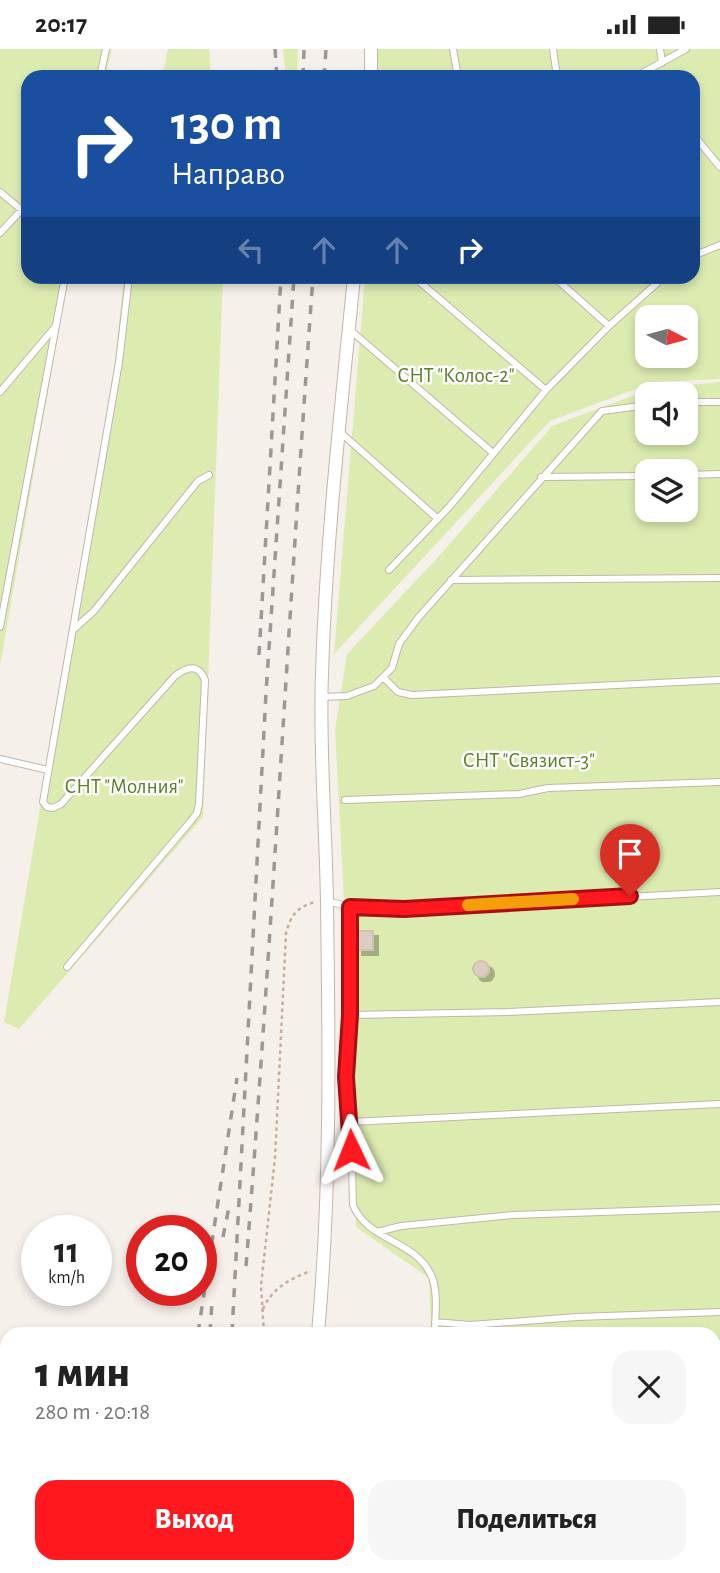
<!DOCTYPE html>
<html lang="ru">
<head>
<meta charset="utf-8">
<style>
  :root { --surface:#fff; --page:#f6f6f6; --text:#222; --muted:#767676; --accent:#ff181d }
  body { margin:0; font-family:"Alegreya Sans",sans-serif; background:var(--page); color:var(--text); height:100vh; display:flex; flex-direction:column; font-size:26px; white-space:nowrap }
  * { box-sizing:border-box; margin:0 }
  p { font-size:23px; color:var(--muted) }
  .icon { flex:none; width:38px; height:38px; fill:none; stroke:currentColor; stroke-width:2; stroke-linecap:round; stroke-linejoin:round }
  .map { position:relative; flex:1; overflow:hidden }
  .details { position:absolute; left:0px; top:1278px; width:721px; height:247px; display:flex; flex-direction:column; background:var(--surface); border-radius:21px 21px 0 0; box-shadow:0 4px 10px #0003 }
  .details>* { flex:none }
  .banner { position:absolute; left:21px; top:21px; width:679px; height:214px; border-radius:21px; box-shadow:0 4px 10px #0003; background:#1a4fa0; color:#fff; overflow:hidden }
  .needle { width:46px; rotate:96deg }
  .tools { position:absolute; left:635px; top:256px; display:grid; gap:14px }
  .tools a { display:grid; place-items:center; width:63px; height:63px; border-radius:14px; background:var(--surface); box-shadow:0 4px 10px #0003; font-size:35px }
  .speed { position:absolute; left:21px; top:1166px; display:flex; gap:14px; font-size:35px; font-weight:700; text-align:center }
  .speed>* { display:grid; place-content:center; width:91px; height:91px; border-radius:50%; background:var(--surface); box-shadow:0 4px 10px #0003; line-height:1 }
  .speed small { font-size:18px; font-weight:400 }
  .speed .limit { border:10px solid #d22; background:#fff; color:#111 }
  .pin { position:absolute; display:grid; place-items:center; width:60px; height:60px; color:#fff; margin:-72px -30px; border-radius:50% 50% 50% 0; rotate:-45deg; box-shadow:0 0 7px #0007 }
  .pin .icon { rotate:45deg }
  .me { position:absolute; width:77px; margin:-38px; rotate:358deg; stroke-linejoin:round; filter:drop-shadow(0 0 5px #0008) }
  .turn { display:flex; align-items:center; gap:24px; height:147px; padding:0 35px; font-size:32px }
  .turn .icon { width:91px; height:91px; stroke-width:2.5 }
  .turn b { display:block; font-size:49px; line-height:60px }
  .lanes { display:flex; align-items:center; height:66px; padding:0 35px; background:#0003; justify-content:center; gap:35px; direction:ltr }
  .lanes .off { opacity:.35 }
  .round { display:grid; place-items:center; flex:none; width:74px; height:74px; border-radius:21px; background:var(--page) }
  .head { display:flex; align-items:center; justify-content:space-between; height:119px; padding:0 35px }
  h1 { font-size:42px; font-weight:800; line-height:52px }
  .button { display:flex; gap:14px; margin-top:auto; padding:14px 35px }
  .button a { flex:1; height:80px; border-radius:21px; background:var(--accent); color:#fff; font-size:28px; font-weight:800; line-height:80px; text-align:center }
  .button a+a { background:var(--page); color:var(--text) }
  .status { display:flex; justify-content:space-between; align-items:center; height:49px; padding:0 35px; background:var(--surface); direction:ltr }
  .status svg { height:19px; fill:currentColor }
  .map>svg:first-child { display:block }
</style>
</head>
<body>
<div class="status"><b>20:17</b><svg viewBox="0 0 49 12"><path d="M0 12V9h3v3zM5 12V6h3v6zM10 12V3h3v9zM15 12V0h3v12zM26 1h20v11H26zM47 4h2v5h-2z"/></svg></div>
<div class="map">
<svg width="720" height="1524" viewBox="0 0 720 1524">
  <defs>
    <filter id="shadow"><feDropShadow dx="5" dy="5" stdDeviation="0" flood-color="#0004"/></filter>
  </defs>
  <rect width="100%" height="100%" fill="#f6f0ea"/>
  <!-- green -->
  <path fill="#dcecb1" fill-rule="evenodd" d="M0,0H112L105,28H28V228H68L0,617Z
    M168,0H209L211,28H162Z
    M283,0H298L297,28H286Z
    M378,0H720V330L654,333L550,372L334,605L365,228H693V28H377ZM648,268H686V306H648Z
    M124,228H223L203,768L19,980L4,973L114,320Z
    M720,333V1524H441V1517H714V1284H431L429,1229L356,1178L350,966L335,681L347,605L440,506L552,377L651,340ZM648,345H686V383H648ZM648,422H686V460H648Z"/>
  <!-- building -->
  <path fill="#dbcdc2" stroke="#d4c0b1" stroke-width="2" filter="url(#shadow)" d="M358,882H373V901H357Z
    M473 920a8 8 0 1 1 16 0a8 8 0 1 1-16 0Z"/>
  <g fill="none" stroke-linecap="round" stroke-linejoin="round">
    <defs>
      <path id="service" d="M453,0L458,28
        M553,0L557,28
        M660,0L662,14
        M100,28L106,0
        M635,28L686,0
        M693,85L720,118
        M0,143L28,166
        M0,184L28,154
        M693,207L720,196
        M414,228L546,341
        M554,228L609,277
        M349,280L493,404
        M0,343L55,278
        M686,353H720
        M340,383L438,470
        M686,426L720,425
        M541,428L648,427
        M389,521L450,457L546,341L609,277L664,228
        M451,531L720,529
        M0,578L65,228
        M74,580L94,562L198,432L209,426
        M383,628L398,643L412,646L720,631
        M322,648L347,647L374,637L392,619L399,595L418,569L602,362L648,356
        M0,710L48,721
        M345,751L519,745L548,739L720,733
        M327,852L350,858L404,860L720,843
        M350,858V966L346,1029L351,1073L353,1156C367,1191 413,1191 430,1224C439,1240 435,1267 435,1284
        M67,918L190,773L197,764L199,755L205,631C198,614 187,618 175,627L61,755L53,759L47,758L43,753L119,313L129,228
        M350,966L508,963L720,953
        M351,1073L720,1055
        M377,1183L401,1177L513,1166L720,1159
        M435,1273L470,1276L577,1268L720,1263
        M714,1366H720
        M714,1469H720
        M446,1517V1524"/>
      <path id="minor" d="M371,28V0
        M318,1284C331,1142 329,997 327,854C326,778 319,701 322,625C326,492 341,360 354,228
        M297,1524L298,1517"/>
    </defs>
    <!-- service casing -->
    <use href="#service" stroke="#c2b6ac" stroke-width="8"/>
    <!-- minor casing -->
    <use href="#minor" stroke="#c2b6ac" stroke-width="14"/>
    <!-- path -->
    <path stroke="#c5af9c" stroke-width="2.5" stroke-dasharray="3.5 3.5" stroke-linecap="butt" d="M263,1260C273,1238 289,1231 310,1222
      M264,1284L261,1237L275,1109L286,884C291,866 297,858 315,853
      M118,1524L119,1517
      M245,1524L246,1517"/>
    <!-- service -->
    <use href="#service" stroke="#fff" stroke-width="6"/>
    <!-- minor -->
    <use href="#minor" stroke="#fff" stroke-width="12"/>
    <!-- rail -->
    <path stroke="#999" stroke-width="3.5" stroke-dasharray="9 9" stroke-linecap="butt" d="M275,0L277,28
      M303,28L304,0
      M324,28L326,0
      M259,606L281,228
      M223,1188L230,1153
      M246,1217C272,887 289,557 313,228
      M198,1284L237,1029
      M210,1284L212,1253
      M232,1284L266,644L294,228
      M177,1524V1517
      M196,1524V1517
      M208,1524L209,1517
      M228,1524L229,1517"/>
  </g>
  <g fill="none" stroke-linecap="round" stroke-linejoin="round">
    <defs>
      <path id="route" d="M351,1101L346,1028L350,966V858L404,860L630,847"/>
    </defs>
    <!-- route casing -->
    <use href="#route" stroke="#a61013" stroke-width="18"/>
    <!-- route -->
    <use href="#route" stroke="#ff181d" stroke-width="12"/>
    <!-- slow -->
    <path stroke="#f59e0b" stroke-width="12" d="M468,856L573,850"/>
  </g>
  <g text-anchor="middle" stroke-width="5" stroke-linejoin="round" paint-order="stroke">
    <!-- park labels -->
    <g font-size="21" fill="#588126" stroke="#fff">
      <text x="456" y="333">СНТ "Колос-2"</text>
      <text x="529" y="718">СНТ "Связист-3"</text>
      <text x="124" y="744">СНТ "Молния"</text>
    </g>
  </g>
</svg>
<div class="tools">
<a><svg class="needle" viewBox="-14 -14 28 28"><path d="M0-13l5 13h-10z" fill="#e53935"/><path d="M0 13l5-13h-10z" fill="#767676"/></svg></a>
<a><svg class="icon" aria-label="sound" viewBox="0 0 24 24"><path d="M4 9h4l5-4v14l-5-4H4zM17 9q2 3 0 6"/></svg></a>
<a><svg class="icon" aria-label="layers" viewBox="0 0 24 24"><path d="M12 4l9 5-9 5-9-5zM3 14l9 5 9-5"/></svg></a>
</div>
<div class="speed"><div>11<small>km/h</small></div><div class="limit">20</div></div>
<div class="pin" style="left:630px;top:847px;background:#d93025"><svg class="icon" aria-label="arrive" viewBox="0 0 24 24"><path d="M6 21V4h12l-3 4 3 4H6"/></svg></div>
<svg class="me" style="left:351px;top:1101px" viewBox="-20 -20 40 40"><path d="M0-17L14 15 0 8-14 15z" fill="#ff181d" stroke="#fff" stroke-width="4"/></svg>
<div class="banner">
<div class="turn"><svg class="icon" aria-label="right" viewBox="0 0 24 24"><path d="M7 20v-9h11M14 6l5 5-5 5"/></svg><div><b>130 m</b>Направо</div></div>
<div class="lanes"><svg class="icon off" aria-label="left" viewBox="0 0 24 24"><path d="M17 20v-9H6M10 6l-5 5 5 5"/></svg><svg class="icon off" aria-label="ahead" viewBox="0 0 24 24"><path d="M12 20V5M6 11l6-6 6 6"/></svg><svg class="icon off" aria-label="ahead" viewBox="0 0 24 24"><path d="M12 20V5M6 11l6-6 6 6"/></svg><svg class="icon" aria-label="right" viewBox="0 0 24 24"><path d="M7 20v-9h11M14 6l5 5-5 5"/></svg></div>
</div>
<section class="details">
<div class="head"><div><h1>1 мин</h1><p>280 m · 20:18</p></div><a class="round"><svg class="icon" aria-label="close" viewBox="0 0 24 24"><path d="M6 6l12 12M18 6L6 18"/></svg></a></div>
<div class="button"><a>Выход</a><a>Поделиться</a></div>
</section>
</div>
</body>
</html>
